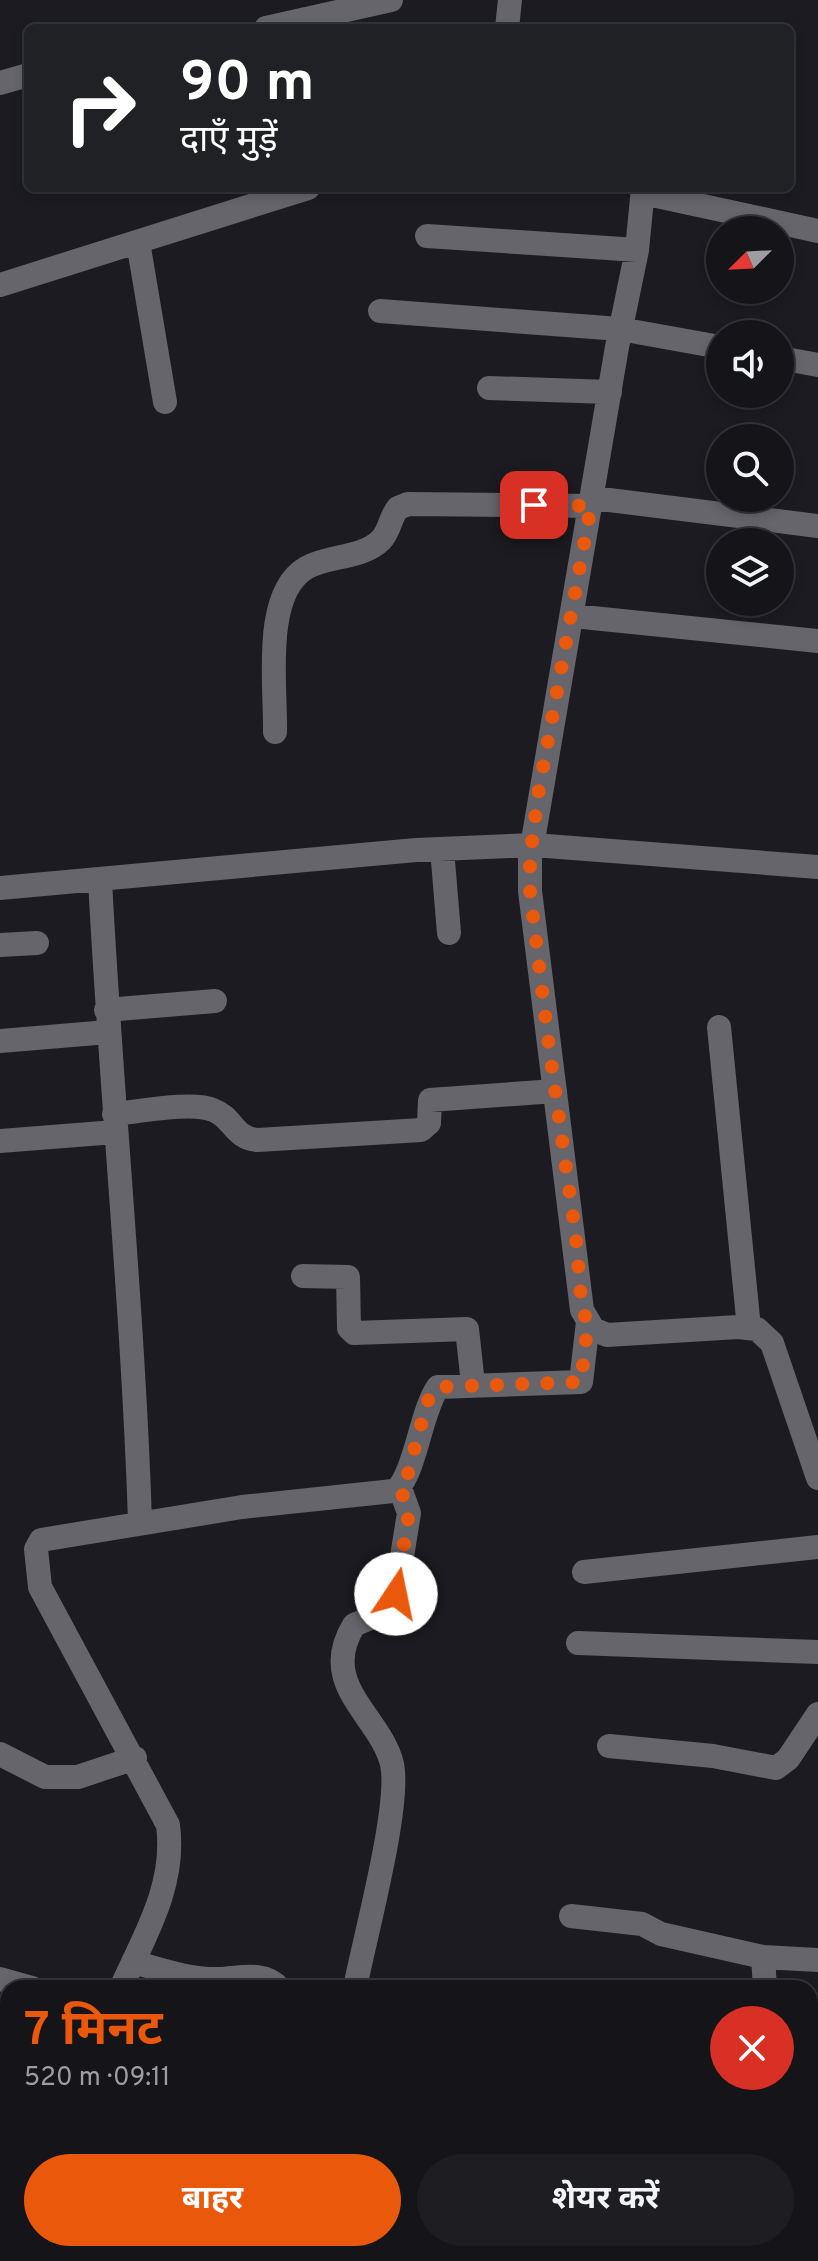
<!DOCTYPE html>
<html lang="hi">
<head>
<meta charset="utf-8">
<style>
  :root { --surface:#151419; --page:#1e1d22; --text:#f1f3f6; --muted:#9d9ea2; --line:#343338; --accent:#ea580c }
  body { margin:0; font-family:Overpass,"Noto Sans Devanagari",sans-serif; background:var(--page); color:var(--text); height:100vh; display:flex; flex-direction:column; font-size:30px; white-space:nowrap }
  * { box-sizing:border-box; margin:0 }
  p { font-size:26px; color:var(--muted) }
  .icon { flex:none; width:44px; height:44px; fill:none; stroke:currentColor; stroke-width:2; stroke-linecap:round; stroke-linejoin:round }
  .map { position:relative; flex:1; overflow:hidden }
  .drawer { position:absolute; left:0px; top:1980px; width:818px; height:282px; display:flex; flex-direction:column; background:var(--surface); border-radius:24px 24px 0 0; box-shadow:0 4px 12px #0003,0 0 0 2px var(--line) }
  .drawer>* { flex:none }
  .hud { position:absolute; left:24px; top:24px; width:770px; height:168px; border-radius:12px; box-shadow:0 4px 12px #0003,0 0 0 2px var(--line); background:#202124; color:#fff; overflow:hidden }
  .needle { width:52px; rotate:246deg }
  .buttons { position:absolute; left:706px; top:216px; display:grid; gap:16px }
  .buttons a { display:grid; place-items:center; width:88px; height:88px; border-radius:50%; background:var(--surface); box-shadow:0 4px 12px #0003,0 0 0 2px var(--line); font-size:40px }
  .pin { position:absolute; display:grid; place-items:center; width:68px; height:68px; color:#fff; margin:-34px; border-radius:16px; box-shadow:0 4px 12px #0006 }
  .me { position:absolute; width:88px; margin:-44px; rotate:11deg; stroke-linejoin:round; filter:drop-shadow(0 0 6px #0008) }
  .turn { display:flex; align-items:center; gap:28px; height:168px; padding:0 24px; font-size:36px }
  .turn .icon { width:104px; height:104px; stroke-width:2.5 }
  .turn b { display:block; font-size:56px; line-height:68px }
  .round { display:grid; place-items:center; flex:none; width:84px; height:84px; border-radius:42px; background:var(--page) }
  .head { display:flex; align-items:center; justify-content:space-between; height:136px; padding:0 24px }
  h1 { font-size:48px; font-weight:700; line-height:60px; color:var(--accent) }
  .action { display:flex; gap:16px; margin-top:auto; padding:16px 24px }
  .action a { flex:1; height:92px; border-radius:48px; background:var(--accent); color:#fff; font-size:32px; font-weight:700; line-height:92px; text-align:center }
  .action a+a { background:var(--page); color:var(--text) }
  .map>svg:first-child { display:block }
</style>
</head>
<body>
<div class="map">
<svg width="818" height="2261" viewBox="0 0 818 2261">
  <rect width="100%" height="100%" fill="#1c1b21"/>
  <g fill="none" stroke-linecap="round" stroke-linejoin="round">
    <!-- minor -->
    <path stroke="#66656c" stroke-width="24" d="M266,28L391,0
      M507,28L510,0
      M0,83L28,75
      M643,188L637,250L617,347L530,858V891L582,1310L593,1329L607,1335L738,1327L757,1329L772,1343L818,1478
      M643,193L818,231
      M427,236L637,250
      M138,242L165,402
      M0,285L308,188
      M380,311L620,329L720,347
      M780,358L818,365
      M489,388L610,392
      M593,498L818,526
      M573,616L818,641
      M275,732C276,687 262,594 306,568C328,555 362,559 381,540C390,531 390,517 398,508L408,504L591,506
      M442,849L449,933
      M100,880C111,1094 133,1308 140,1522
      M0,888L416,850L534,845L818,867
      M0,945L37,943
      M106,1010L215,1001
      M719,1027L749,1328
      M0,1041L108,1032
      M114,1114C138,1112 192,1101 213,1110C233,1117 234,1139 258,1140L421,1130L429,1123L430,1100L555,1091
      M0,1141L115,1132
      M303,1276L348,1277L349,1328L354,1333L467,1329L473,1384
      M584,1572L818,1547
      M578,1643L818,1652
      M609,1746L713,1756L776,1768L788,1759L818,1714
      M0,1754L45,1777H78L135,1758
      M571,1916L642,1924L661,1934L763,1957L818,1960
      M763,1957L765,1988
      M133,1962C162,1970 190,1980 220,1979C240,1978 265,1971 279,1988
      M0,1979L32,1988
      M121,1988C145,1935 176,1885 168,1825L40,1587L36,1549L41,1540L242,1507L393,1491C414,1483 420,1412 438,1387L581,1382L588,1322
      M355,1988C364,1940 401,1806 392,1764C380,1715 317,1685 354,1625L384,1612L396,1594L409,1513L400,1488
      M810,2134L817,2145
      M3,2261L8,2253
      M418,2261L422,2254"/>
  </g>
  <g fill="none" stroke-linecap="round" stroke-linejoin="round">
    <!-- route -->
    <path stroke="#ea580c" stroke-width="14" stroke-dasharray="0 25.2" d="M396,1594L409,1513L400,1488L406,1481L427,1402L438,1387L581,1382L588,1322L582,1310L576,1238L549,1047L530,891V858L538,795L591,506L534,505"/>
  </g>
</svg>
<div class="buttons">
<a><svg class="needle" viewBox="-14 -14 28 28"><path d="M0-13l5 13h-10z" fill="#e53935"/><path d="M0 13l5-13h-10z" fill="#9d9ea2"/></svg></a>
<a><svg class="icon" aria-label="sound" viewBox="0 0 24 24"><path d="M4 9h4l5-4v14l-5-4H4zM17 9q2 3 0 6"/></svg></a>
<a><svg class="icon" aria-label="search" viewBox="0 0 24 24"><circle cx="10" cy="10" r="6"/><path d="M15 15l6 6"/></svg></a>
<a><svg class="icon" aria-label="layers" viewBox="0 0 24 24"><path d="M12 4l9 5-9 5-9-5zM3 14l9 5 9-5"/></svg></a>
</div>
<div class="pin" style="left:534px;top:505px;background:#d93025"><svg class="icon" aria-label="arrive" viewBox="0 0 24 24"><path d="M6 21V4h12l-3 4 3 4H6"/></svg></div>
<svg class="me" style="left:396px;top:1594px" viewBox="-20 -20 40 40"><circle r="19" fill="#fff"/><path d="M0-13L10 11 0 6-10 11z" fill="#ea580c"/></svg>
<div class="hud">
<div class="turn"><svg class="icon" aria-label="right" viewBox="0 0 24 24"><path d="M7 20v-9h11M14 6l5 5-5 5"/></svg><div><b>90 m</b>दाएँ मुड़ें</div></div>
</div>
<section class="drawer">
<div class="head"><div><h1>7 मिनट</h1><p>520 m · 09:11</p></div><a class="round" style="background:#d93025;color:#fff"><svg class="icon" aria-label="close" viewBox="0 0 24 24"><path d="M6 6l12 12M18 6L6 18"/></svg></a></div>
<div class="action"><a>बाहर</a><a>शेयर करें</a></div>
</section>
</div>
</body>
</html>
